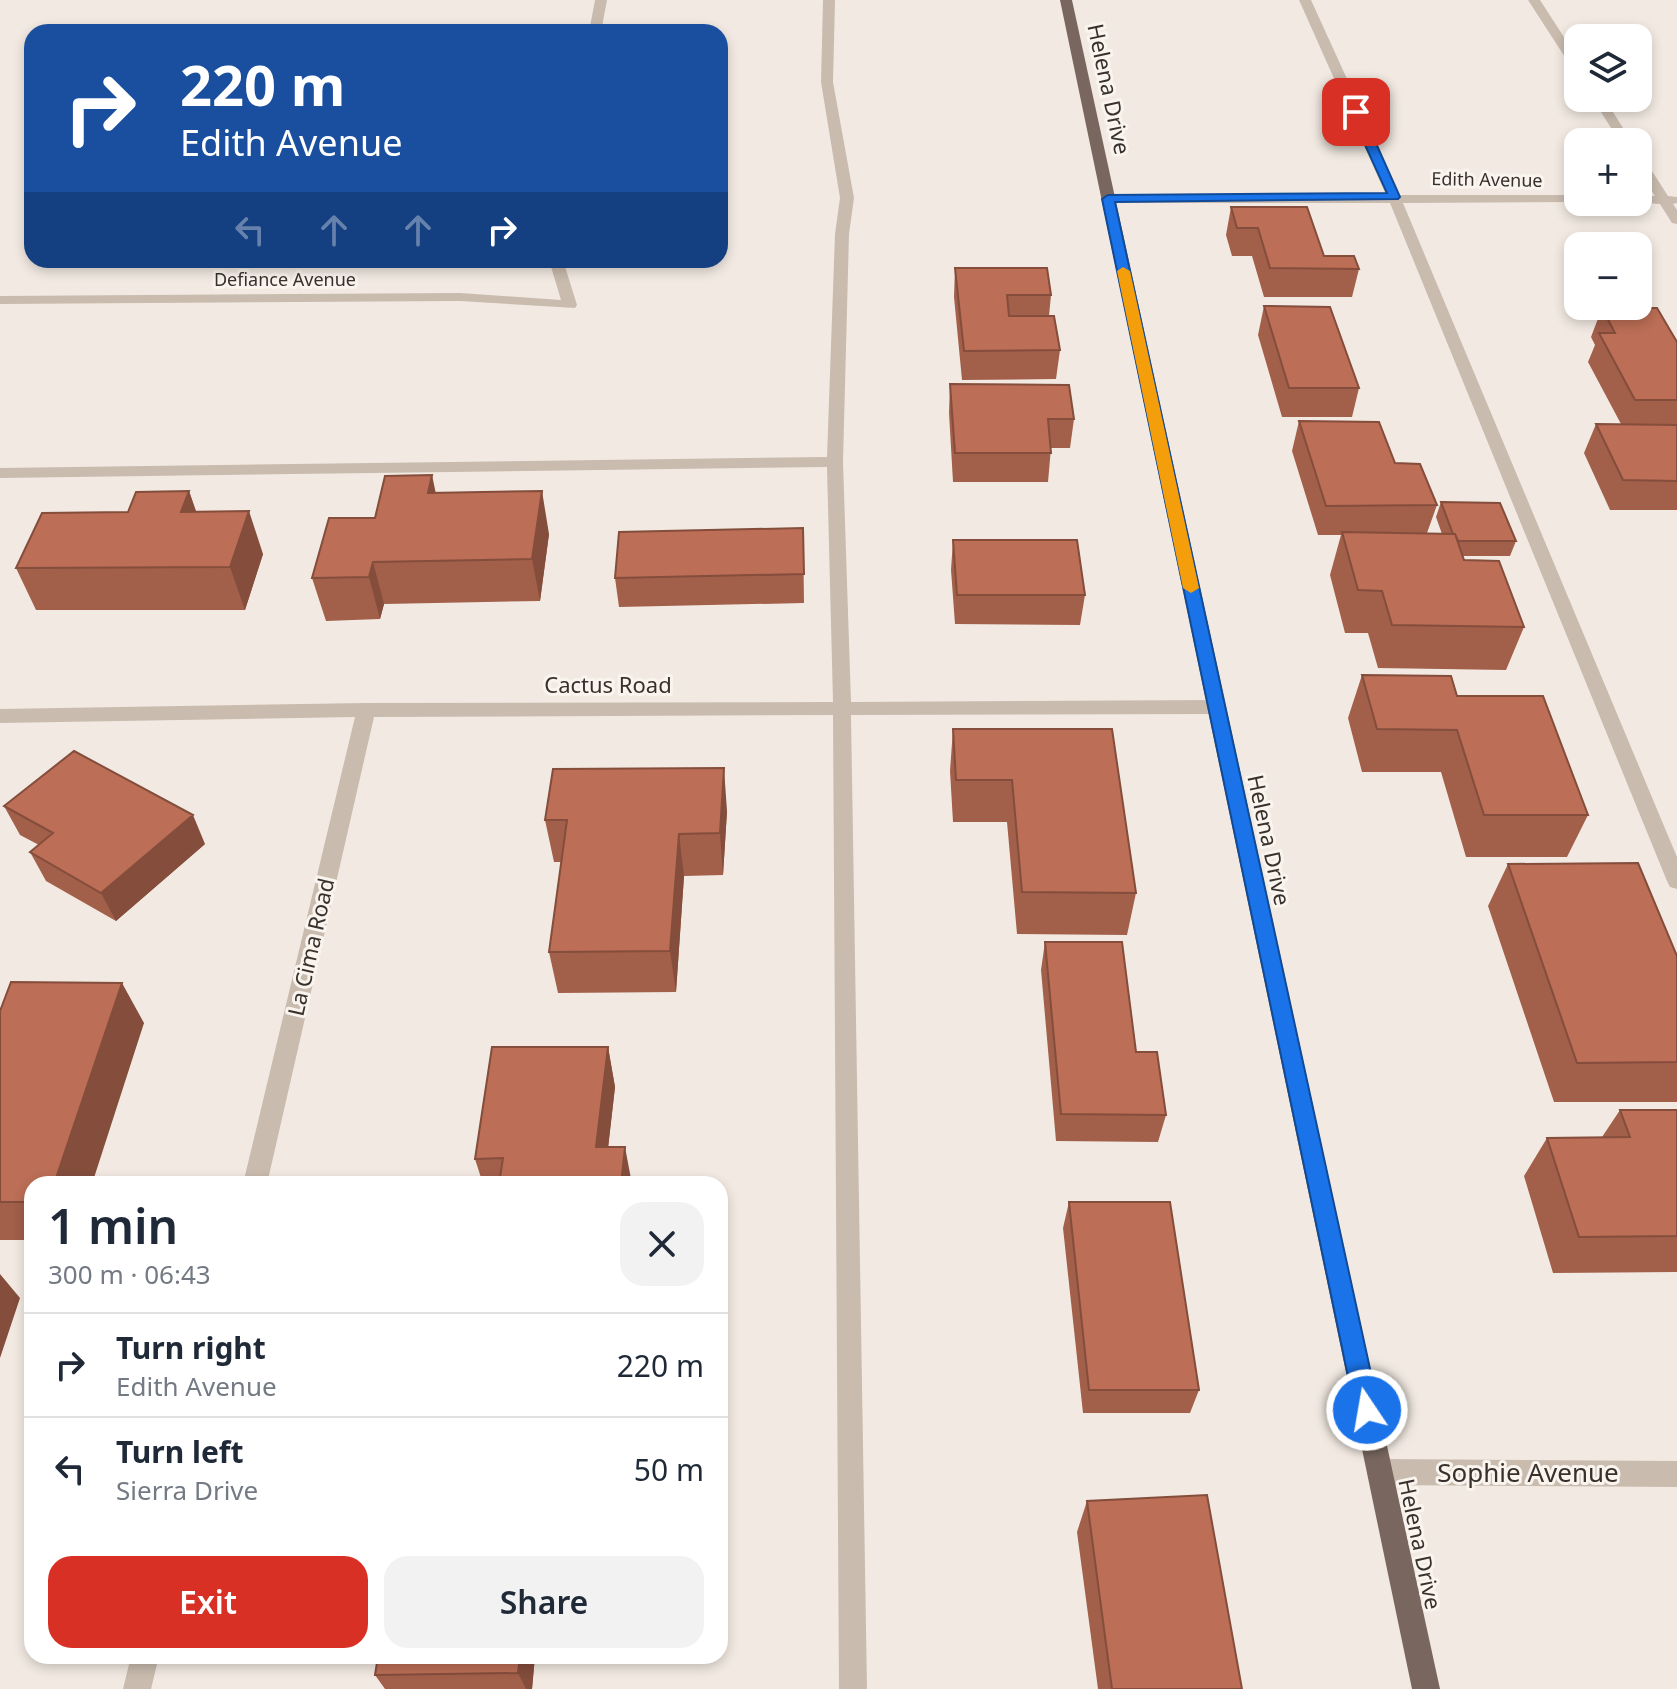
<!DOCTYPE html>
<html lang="en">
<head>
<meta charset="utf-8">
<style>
  :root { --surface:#fff; --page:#f2f2f3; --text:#1f2937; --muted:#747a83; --line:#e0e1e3; --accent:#d93025 }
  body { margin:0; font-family:"Noto Sans",sans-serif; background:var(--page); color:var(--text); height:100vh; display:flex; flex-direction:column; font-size:30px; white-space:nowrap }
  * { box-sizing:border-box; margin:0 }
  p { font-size:26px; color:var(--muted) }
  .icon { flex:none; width:44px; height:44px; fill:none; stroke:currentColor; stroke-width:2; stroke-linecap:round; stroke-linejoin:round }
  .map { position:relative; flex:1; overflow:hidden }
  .panel { position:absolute; left:24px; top:1176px; width:704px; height:488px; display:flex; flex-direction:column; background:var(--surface); border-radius:24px; box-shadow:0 4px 12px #0003 }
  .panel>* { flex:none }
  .top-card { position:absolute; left:24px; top:24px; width:704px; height:244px; border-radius:24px; box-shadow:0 4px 12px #0003; background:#1a4fa0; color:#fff; overflow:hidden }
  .controls { position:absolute; left:1564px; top:24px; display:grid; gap:16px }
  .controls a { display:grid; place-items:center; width:88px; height:88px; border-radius:16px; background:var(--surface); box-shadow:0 4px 12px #0003; font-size:40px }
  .pin { position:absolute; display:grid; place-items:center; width:68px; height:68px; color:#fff; margin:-34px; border-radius:16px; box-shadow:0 4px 12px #0006 }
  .me { position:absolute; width:88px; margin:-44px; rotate:348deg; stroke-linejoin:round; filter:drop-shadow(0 0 6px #0008) }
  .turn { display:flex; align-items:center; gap:28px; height:168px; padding:0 24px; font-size:36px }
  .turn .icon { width:104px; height:104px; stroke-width:2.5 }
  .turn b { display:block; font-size:56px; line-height:68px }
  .lanes { display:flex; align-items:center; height:76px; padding:0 24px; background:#0003; justify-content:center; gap:40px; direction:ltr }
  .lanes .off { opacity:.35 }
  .round { display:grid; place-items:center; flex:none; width:84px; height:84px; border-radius:24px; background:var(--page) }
  .overview { display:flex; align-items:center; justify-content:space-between; height:136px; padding:0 24px }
  h1 { font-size:48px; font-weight:600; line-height:60px }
  .primary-button { display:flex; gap:16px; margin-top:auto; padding:16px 24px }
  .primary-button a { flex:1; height:92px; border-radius:24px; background:var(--accent); color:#fff; font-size:32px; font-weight:600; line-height:92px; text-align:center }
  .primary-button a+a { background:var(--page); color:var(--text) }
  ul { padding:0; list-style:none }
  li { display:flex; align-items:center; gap:24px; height:104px; padding:0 24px; border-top:2px solid var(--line) }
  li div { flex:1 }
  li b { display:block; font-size:30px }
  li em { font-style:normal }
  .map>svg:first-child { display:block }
</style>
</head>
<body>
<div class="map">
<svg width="1677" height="1689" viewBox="0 0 1677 1689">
  <rect width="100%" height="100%" fill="#f2eae2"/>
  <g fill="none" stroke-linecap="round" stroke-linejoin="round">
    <!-- minor -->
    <path fill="#c9bbae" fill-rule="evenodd" d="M595,0H607L601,32H589Z
      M823,0H835L833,82L854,198L849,234L843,462L851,702L1217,700L1226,707L1217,714L851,715L867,1689H839L833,715L374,717L267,1184H243L355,717L0,723V709L366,703L833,702L827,467L0,478V468L827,457L835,234L840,198L821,82Z
      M1299,0H1311L1400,195H1578V202H1582L1403,203L1677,857V889L1670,887L1667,881L1390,203H1108L1101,199L1108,195H1386Z
      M1528,0H1540L1578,59V72L1574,71Z
      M1592,98H1604L1632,142H1620Z
      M1638,156L1643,157L1668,196L1677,197V203L1673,204L1677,210V224L1672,223L1660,204L1633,202H1638V196H1655L1638,170Z
      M549,260H563L577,305L575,308L460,301L0,304V296L460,293L561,300Z
      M1380,1459L1677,1461V1487L1380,1485L1371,1481L1367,1472L1371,1463Z
      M131,1656H159L151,1689H123Z"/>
    <!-- major -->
    <path fill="#79675f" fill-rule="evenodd" d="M1060,0H1072L1440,1689H1412Z"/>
  </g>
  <!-- wall -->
  <path fill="#a25f4a" d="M1231,207L1324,256L1359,269L1352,297H1264L1252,256H1232L1226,235Z
    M955,268L1051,295L1049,316L1060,350L1056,379L962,380L954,297Z
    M1264,306L1359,388L1352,417H1282L1258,335Z
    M1602,308L1677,342V510H1610L1584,453L1596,424H1621L1588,362L1595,345L1591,337Z
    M950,384L1074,419L1070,448H1051L1048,482H953L949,413Z
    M1299,421L1395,463L1437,505L1427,533L1442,534L1436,517L1441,502L1516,541L1510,556H1463L1464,560L1524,627L1506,670L1378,668L1368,633H1345L1330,575L1341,535H1318L1292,451Z
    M189,491L196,512L263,554L245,610H36L16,568L128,512Z
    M436,493L549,534L540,601L384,604L380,619L326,621L312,578L375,518Z
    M803,528L804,603L619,607L615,578Z
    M953,540L1085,595L1080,625L955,624L951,570Z
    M1362,675L1457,696L1588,815L1567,857H1466L1441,772H1362L1348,718Z
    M953,729H1112L1136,893L1127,935L1017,934L1007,822H953L950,771Z
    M4,806L205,844L116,921L46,881L30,852L39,845L20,835Z
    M727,811L723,875L684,876L676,992L558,993L549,952L562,862H554L545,820Z
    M1508,864L1677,956V1102H1554L1488,906Z
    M1045,942L1136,1052L1166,1115L1158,1142L1056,1141L1041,970Z
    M0,1011L144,1023L32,1184V1240H0Z
    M608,1047L615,1087L608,1147L632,1184H483L475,1159Z
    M1620,1110H1677V1272L1553,1273L1524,1176L1547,1138L1602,1137Z
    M1069,1202L1199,1390L1190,1413H1083L1063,1228Z
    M1087,1501L1242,1689H1098L1077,1532Z
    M535,1656L532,1689H385L375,1675Z"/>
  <!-- shaded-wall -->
  <path fill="#844d3c" d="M432,475L441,518L428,493Z
    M189,491L204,534L181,512Z
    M542,491L549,534L540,601L532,559Z
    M249,511L263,554L245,610L230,567Z
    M373,562L384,604L380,619L369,577Z
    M724,768L727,811L723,875L720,833Z
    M193,815L205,844L116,921L101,893Z
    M679,834L684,876L676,992L670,951Z
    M122,983L144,1023L92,1184H54Z
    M608,1047L615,1087L604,1184L596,1147Z
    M625,1147L632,1184H621Z
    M0,1274L20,1298L0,1358Z
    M520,1656H535L532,1689H526L518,1673Z"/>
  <!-- building -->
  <path fill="#bc6e56" stroke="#844d3c" stroke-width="2" d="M1231,207H1307L1324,256H1354L1359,269L1270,268L1258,228H1237Z
    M955,268H1047L1051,295H1007L1009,316H1054L1060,350L964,351Z
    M1264,306L1330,307L1359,388H1289Z
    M1602,308H1657L1677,342V400H1635L1599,333H1615Z
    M950,384L1069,385L1074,419H1048L1051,453H955Z
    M1299,421L1379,422L1395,463L1420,464L1437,505L1326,506Z
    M1596,424L1677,425V481L1623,480Z
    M432,475L428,493L542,491L532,559L373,562L369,577L312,578L329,518H375L385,476Z
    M189,491L181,512L249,511L230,567L16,568L42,513L128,512L136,492Z
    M1441,502L1500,503L1516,541H1458L1455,534H1453Z
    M803,528L804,574L615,578L619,532Z
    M1342,532L1455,534L1464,560L1499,561L1524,627L1392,625L1382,591L1358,590Z
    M953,540H1077L1085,595H957Z
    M1362,675L1451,676L1457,696H1543L1588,815H1484L1457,730L1377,729Z
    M953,729H1112L1136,893L1022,892L1012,780H956Z
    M74,751L193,815L101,893L30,852L53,833L4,806Z
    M724,768L720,833L679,834L670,951L549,952L567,820H545L553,769Z
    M1638,863L1677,956V1062L1577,1063L1508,864Z
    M1045,942H1122L1136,1052H1157L1166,1115L1061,1114Z
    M11,982L122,983L54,1184H32V1202H0V1011Z
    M492,1047H608L596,1147H625L621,1184H499L503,1158L475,1159Z
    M1620,1110H1677V1236L1579,1237L1547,1138L1630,1137Z
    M1069,1202H1170L1199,1390H1089Z
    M1207,1495L1242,1689H1112L1087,1501Z
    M378,1656H520L518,1673L375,1675Z"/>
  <!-- route -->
  <path fill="#1a73e8" stroke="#114b97" stroke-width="2" d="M1352,110L1362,112L1400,197L1398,199L1115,202L1379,1410L1375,1419L1367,1422L1358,1419L1355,1410L1102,199L1108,195L1387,193L1350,112Z"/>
  <!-- slow -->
  <path fill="#f59e0b" d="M1123,267L1130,271L1199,588L1191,593L1183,588L1117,271Z"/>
  <g text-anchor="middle" stroke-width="6" stroke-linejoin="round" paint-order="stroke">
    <!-- far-street labels -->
    <g font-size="18" fill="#39302c" stroke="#f9f4ee">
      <text transform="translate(1487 180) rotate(1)" y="6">Edith Avenue</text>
      <text x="285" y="286">Defiance Avenue</text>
    </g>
    <!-- street labels -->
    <g font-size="22" fill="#39302c" stroke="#f9f4ee">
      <text transform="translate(1109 89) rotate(78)" y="8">Helena Drive</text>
      <text x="608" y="693">Cactus Road</text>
      <text transform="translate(1269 840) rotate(78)" y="8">Helena Drive</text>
      <text transform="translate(311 947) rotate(-77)" y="8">La Cima Road</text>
      <text transform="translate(1420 1544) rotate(78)" y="8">Helena Drive</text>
    </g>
    <!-- near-street labels -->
    <g font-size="26" fill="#39302c" stroke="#f9f4ee">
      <text x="1528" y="1482">Sophie Avenue</text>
    </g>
  </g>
</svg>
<div class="controls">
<a><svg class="icon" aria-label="layers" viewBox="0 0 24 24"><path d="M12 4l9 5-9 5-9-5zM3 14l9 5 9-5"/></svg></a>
<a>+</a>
<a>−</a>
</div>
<div class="pin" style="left:1356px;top:112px;background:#d93025"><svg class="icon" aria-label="arrive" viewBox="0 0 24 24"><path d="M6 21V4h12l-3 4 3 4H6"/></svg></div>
<svg class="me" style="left:1367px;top:1410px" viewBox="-20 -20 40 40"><circle r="17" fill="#1a73e8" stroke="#fff" stroke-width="3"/><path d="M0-11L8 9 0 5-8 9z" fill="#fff"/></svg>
<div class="top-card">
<div class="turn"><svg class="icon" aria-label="right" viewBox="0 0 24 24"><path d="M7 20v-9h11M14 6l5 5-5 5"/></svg><div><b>220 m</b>Edith Avenue</div></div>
<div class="lanes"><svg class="icon off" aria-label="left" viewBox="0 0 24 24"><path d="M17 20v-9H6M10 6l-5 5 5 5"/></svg><svg class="icon off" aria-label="ahead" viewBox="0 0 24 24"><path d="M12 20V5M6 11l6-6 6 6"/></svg><svg class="icon off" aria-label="ahead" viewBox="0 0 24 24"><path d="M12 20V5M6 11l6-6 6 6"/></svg><svg class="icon" aria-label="right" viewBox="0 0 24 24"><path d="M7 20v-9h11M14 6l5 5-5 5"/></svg></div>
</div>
<section class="panel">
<div class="overview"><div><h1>1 min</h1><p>300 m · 06:43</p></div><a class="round"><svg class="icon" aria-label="close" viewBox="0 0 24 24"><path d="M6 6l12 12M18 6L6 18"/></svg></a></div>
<ul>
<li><svg class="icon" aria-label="right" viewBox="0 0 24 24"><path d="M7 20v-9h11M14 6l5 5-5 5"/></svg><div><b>Turn right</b><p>Edith Avenue</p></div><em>220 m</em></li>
<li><svg class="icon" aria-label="left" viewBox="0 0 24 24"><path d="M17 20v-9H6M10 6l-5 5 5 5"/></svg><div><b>Turn left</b><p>Sierra Drive</p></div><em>50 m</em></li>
</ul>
<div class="primary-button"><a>Exit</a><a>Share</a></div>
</section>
</div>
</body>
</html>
